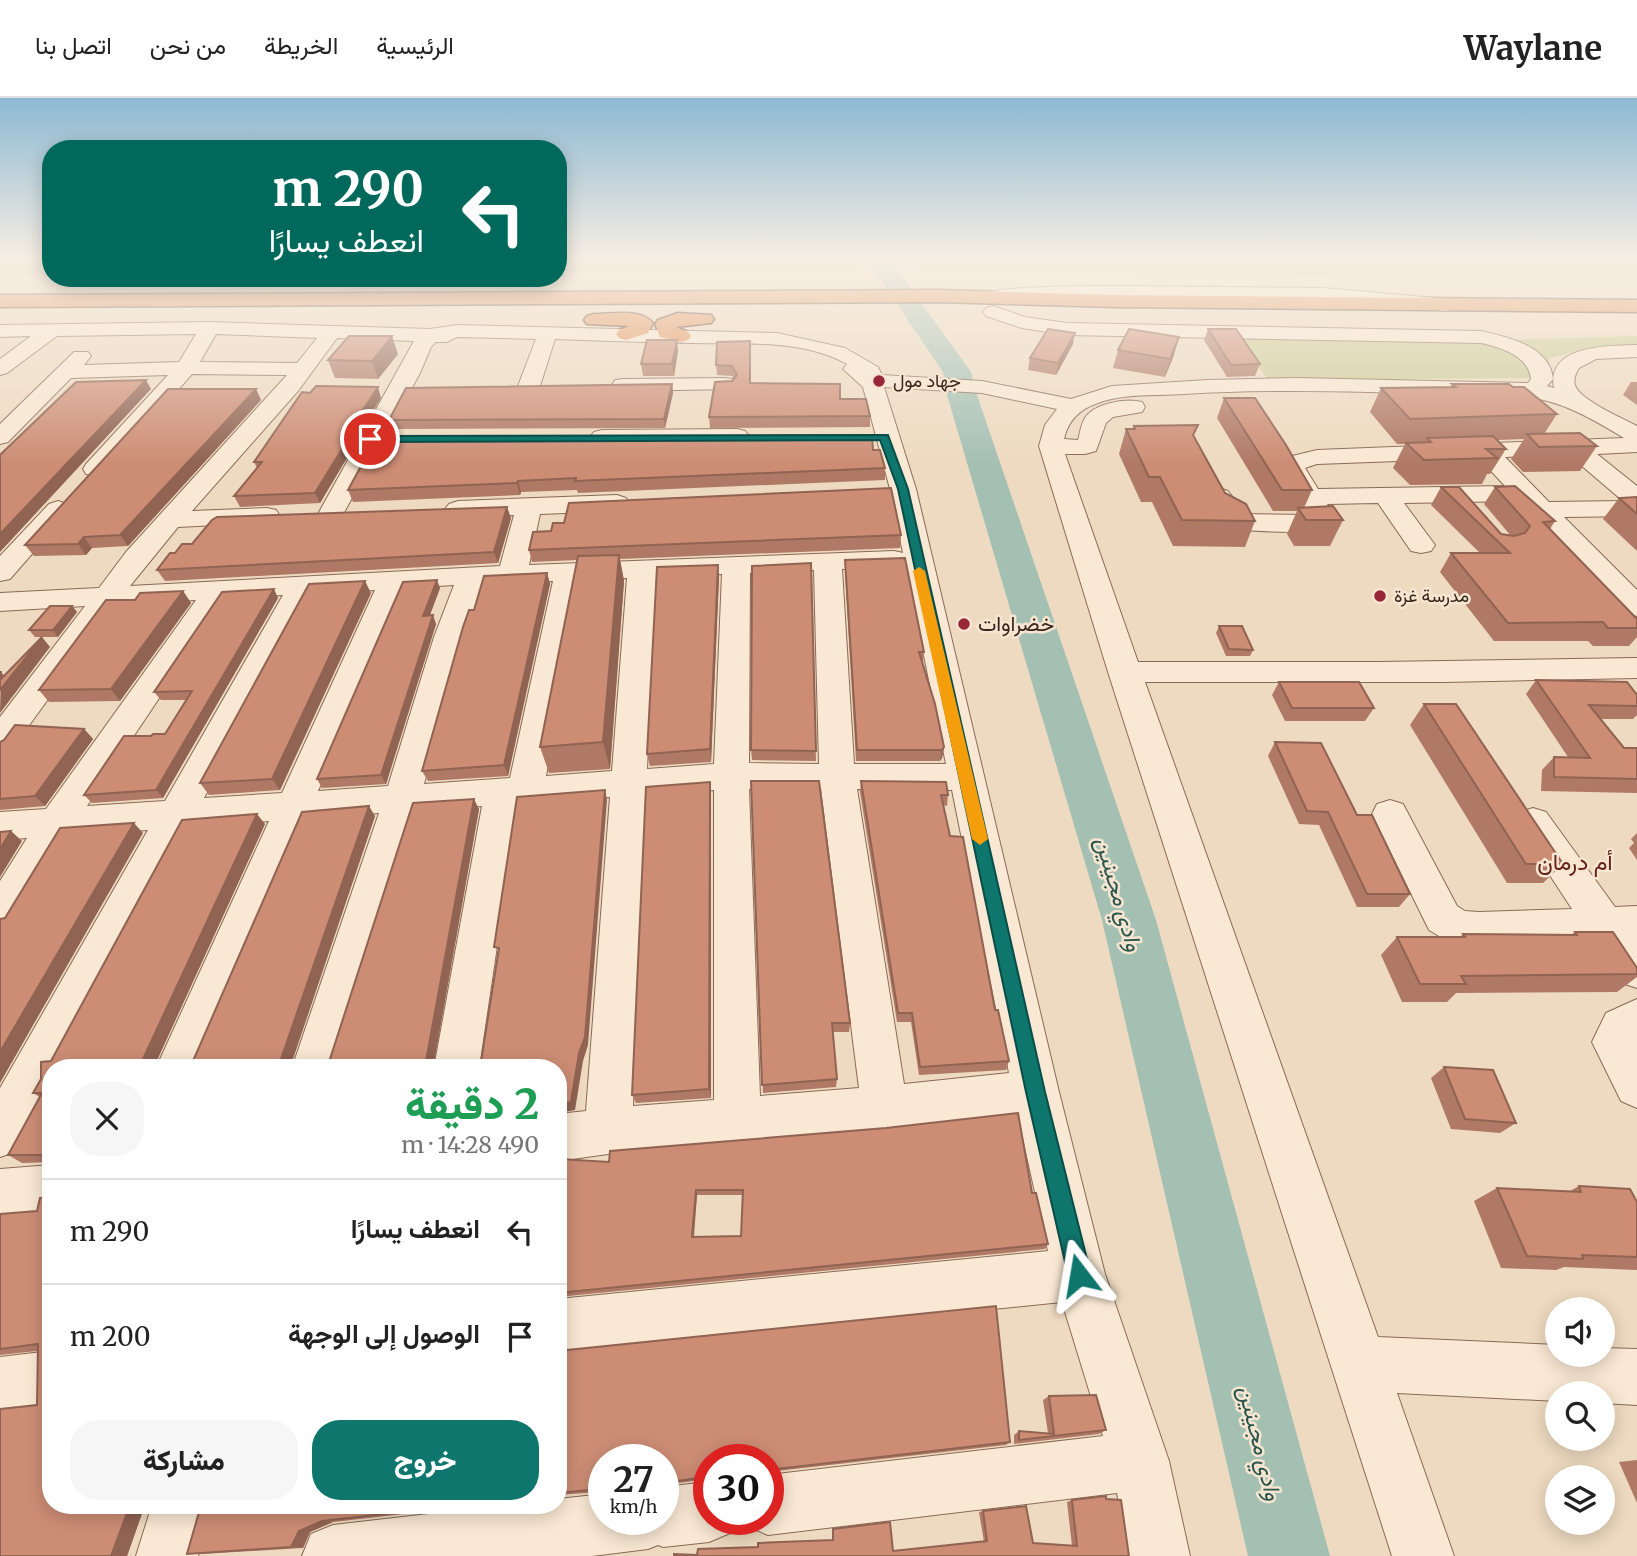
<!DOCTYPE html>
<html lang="ar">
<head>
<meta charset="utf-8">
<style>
  :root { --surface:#fff; --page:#f6f6f6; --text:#222; --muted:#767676; --line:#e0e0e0; --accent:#0f766e }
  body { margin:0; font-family:Merriweather,Vazirmatn,serif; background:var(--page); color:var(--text); direction:rtl; height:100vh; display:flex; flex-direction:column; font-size:26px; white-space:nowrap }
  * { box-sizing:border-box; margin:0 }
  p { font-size:23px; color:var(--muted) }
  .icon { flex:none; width:38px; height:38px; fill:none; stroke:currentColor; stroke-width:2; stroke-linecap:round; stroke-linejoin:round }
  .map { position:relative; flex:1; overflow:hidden; direction:ltr }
  .sheet { position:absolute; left:42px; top:961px; width:525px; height:455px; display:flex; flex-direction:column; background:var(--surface); border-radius:28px; box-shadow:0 4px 18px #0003; direction:rtl }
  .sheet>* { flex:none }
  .hud { position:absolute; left:42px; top:42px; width:525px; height:147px; border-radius:28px; box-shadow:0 4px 18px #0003; direction:rtl; background:#00695c; color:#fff; overflow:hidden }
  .controls { position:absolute; left:1545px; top:1199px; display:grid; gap:14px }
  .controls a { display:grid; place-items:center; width:70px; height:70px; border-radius:50%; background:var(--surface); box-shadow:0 4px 18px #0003; font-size:35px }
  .speed { position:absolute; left:588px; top:1346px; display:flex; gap:14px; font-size:35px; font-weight:700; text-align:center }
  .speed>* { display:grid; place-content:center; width:91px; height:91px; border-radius:50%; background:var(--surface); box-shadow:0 4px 18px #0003; line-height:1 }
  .speed small { font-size:18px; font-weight:400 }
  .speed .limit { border:10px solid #d22; background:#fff; color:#111 }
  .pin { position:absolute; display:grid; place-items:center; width:60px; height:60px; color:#fff; margin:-30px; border:4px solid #fff; border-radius:50%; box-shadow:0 2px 7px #0007 }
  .me { position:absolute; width:77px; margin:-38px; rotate:346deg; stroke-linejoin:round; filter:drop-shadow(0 0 5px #0008) }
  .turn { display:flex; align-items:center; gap:24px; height:147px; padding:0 28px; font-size:32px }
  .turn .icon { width:91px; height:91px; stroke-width:2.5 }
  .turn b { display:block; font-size:49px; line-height:60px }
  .round { display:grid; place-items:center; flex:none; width:74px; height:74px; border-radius:28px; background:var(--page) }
  .head { display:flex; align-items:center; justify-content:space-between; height:119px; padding:0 28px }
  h1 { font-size:42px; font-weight:800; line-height:52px; color:#1e9e55 }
  .cta { display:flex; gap:14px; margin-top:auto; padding:14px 28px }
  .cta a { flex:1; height:80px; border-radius:28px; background:var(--accent); color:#fff; font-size:28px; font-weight:800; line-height:80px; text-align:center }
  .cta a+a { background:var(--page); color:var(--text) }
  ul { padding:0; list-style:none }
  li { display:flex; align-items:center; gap:21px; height:105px; padding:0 28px; border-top:2px solid var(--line) }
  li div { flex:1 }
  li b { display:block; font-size:26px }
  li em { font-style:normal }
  header { display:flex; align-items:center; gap:42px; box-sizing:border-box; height:98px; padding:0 35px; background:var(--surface); border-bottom:2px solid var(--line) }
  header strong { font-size:33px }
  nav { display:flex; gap:38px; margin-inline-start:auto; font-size:24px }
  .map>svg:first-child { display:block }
</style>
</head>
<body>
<header>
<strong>Waylane</strong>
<nav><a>الرئيسية</a><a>الخريطة</a><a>من نحن</a><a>اتصل بنا</a></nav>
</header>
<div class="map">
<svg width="1637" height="1458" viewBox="0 0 1637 1458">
  <rect width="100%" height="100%" fill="#eedac0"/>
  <!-- green -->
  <path fill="#cccb94" d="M0,162H51V177H0Z
    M558,162H853L864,174L558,173Z
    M914,162H1637V181L923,174Z
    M1637,238V249L1577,253L1551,260L1539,280L1269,282L1234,239L1501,242Z"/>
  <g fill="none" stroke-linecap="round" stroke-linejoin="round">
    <!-- river -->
    <path fill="#a3c0b3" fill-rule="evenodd" d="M867,162H890L971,274L977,297L1156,822L1330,1458H1248L1102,822L947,297L943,274Z"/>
    <defs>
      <path id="minor" d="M1118,188L1323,190L1447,201L1456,207L1447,213L1354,203L1198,198L1065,200L985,205L976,199C986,187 1096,188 1118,188Z
        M993,208L1025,219L1067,225L1481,233C1507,239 1550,248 1553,281L1547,288L1554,290C1546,246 1610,248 1637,247V259L1596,261L1579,270C1576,275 1573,281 1575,287C1578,301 1624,321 1637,328V354L1597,356L1637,388V418L1564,419L1637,492V518L1627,515L1519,403L1404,405L1435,447L1431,453L1421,455L1411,453L1378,405L1327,406L1338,423C1326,440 1259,432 1238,432C1220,427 1214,413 1206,398L1210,393L1219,390L1228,393L1245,416L1308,417L1280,369L1288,359L1317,352L1624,340C1591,320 1560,302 1521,298C1409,296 1296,289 1184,296C1156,298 1124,295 1098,305C1080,311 1068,322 1064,341L1078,342C1080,335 1081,326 1085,320C1094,305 1126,300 1142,304L1145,309L1142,314L1113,319L1106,325L1096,353L1085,356H1065L1138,564H1380L1637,560V580L1445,584H1145L1378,1239L1558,1247V1256H1603V1250L1637,1251V1307L1603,1305V1295H1558V1303L1397,1295L1454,1458H1392L1108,574L1039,348L1045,327L1057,311L982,295L884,289L916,391L1059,994L1105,1176L1169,1363L1190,1458H1128L1117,1395L768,1437L747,1428L744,1421H768V1377L1103,1338L1062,1204L558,1255V1201L1048,1153L1018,1018L885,1033L608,1056L558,1063V1016L586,1013L610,699L518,706L479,970H434L482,708L416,713L337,970H292L379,715L307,721L201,970H156L269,723L189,729L61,970H51V988L17,1053L0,1059V990L148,732L68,737L14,828L0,832V783L27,740L0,742V714L46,711L196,502L117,506L12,651L0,655V619L85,508L0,513V495L99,490L126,454L287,277L192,276L104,376L95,378L86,376L83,371L86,366L168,277L71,280L8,344L0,346V326L74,254H88L91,258L84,267L179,264L196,236L57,238L7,275L0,277V261L31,238L0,239V227L210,224L430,231L457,227L777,235L845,250L878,269L882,277L982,283L1071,301L1112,288L1207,282L1297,280L1528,285L1531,281C1529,258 1500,249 1481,245L1067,237L1022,230L986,218L983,214L986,210ZM216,236L317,240L297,265L200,264ZM457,239L536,241L518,288L521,293H537L540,288L555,241C601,243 648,244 694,245C744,246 802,241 847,266L843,271L863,289L890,391L903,455L894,453L529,467L540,416L617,413L626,410L630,405L626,400L617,397L458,403L449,406L445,411L449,416L458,419L514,417L500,468L130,488L178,429L276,424L280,418L276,412L267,410L192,413L298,293L337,240L414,243L318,416L322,422L331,424L340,422L420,275L431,249L436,244H447ZM1569,357L1623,403L1549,404L1505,359ZM1479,360L1505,388L1318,391L1305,370L1317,366ZM905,464L946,666H854L842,471L894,469ZM814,472L819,666L749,665L750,475ZM722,476L714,666L647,671L656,479ZM627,480L612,673L546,678L582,482ZM553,483L510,680L424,686L464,539L483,486ZM454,487L434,539L388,688L318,693L405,490ZM375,492L282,695L204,700L313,495ZM283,497L165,703L87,708L226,500ZM749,691H821L859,990L760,998ZM857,691L952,692L1009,975L904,986ZM714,692V1002L633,1008L646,697Z
        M724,280L732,281L735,286L732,291L623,293L615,292L612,287L615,282L623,281Z
        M737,331L745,333L749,338L745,343L602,346L594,344L590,339L594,334L602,332Z
        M58,403L67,406L71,411L67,416L10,481L0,483V458L49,406Z
        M1390,702L1403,706L1457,808L1465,813L1479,814L1572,811L1515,724L1520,714L1533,710L1546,714L1615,809L1637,808V890L1622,885L1594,843L1479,848L1444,841L1429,832L1372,716L1377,706Z
        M1637,901V1010L1621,1003L1592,944L1606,915Z
        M51,1067V1117L0,1121V1071Z
        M51,1253V1309L0,1315V1259Z
        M709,1384V1421H736L730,1435L709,1444L663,1449L658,1447L648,1451L592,1458H302L311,1436L333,1427L507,1407H558V1401L604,1396V1421H663V1389Z
        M152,1407H212L198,1458H136Z"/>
      <path id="highway" d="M939,192L1115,197L1637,202V214L1115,209L939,204L0,209V197Z
        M678,215L711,217L714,221L711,225L676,229L688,234L691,238L688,242L681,244L660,239L655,226L658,222Z
        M594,216C612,216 641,210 653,225L648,235L626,242L619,240L616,236L619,232L629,228L587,226L584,222L587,218Z"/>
    </defs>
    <!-- minor casing -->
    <use href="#minor" stroke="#886a58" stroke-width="2"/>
    <!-- highway casing -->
    <use href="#highway" stroke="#55392c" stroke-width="3"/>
    <!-- path -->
    <path stroke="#886a58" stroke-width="2.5" stroke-dasharray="2.5 2" stroke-linecap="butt" d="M1489,170L1505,162"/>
    <!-- minor -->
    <use href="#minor" fill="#f9e8d3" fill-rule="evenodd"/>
    <!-- highway -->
    <use href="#highway" fill="#e08b4f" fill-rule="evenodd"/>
  </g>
  <!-- wall -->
  <path fill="#b07965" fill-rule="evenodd" d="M1208,231L1260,266L1255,278L1227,279L1204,242Z
    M1073,246L1056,277L1028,272L1030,260Z
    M1118,252L1174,257L1165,279L1113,270Z
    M678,253L674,278H643L641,266Z
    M751,254L750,285L840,301L870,318V329L710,330L709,319L733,280L732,278L717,277L716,267Z
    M398,256L378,281L335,280L328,262Z
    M1631,284H1637V307L1623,297Z
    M672,286L673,295L665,330L392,331L389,322Z
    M1452,286L1513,289L1557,316L1544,336L1597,348L1580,373L1523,374L1511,361L1524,341L1497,342L1506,351L1490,376H1487L1482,386L1410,387L1393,370L1405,346H1397L1370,314L1381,290L1451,289Z
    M256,291L261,302L128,448L92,450L86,457L34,458L25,447Z
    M310,295L381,300L356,340L357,343L320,405L240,409L234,398L257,370L254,364Z
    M1224,300L1312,392L1304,410L1343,422L1330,448H1294L1287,436L1297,413H1273L1217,320Z
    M1134,328L1194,340L1225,395L1255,423L1245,449L1173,448L1152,404H1141L1119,356L1126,331H1133Z
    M873,352L885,370V382L578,395L577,392L521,394L520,397L353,404L348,392Z
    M1441,389L1501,436L1511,438L1484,406L1495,389L1555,423L1550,431L1637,521V539L1629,548H1593L1588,543H1494L1440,474L1451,455H1480L1431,407Z
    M1637,399V453L1603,421L1619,400Z
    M511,420L498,465L165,483L157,472Z
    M901,437L900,450L620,461L624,483L610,671L549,675L540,649L577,462L532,464L529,452Z
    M845,462L924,554L923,565L944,649L942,660L940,663H856L845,474Z
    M811,465L816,663L752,662L751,652Z
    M547,475L550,486L508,678L428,683L422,673Z
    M719,479L711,664L650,668L647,656Z
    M440,490L430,517L436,526L386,686L322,690L317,681Z
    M183,493L191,505L120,603L49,604L39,592L135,502Z
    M371,495L280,692L209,697L200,685Z
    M278,500L163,700L92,705L84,697L151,638L165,636L186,602H161L154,594Z
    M72,508L77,514L58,539H35L29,532Z
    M1219,528L1253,552L1250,558H1226L1216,535Z
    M1536,582L1637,597V617L1633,621H1600L1624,650H1637V695L1541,693L1542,672L1554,659H1568L1526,596Z
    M1279,584L1374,610L1365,623H1285L1272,597Z
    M1424,606L1563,766L1543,785H1507L1410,627Z
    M84,631L93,641L45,708L0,712V644Z
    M1275,644L1357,717L1410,796L1399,809H1357L1319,727L1299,726L1268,658Z
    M751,683L850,925L849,934H832L837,981L836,989L763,995Z
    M861,683L948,697L947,708L943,707L950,738L1009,963L1006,972L919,977L911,924H897L860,694Z
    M710,684L711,695V1000L636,1005L632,997Z
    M479,711L433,970H51V1064L22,1065L8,1057L40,999L33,995L51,963L265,726L156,964L193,963L375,718L291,964H329Z
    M1637,735V762L1629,750L1634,745L1631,741Z
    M1575,834L1637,870V879L1617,894L1456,895L1447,904H1402L1381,857L1397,839H1460L1463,836L1571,837Z
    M1444,969L1516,1025L1500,1035L1451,1031L1431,980Z
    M558,1075L1032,1095L1048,1146L1045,1151L558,1199ZM697,1097H743L741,1138L694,1139Z
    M1579,1088L1637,1104V1172L1564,1169L1556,1172L1501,1170L1474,1103L1497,1090L1570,1093Z
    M37,1113L145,1407L127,1458H0L37,1307V1253L0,1257V1116Z
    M558,1253L1010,1344L1006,1347L768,1374V1362L709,1381L663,1387V1362H604V1410L602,1409L601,1394L558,1397Z
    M1049,1298L1106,1332L1099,1336L1014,1346V1337L1019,1333L1048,1335L1043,1302Z
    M1637,1362V1405L1619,1364Z
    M1072,1402L1129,1458L697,1457L893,1453L984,1444L979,1414L983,1413L1033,1445L1072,1448L1067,1404Z
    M201,1407H484L333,1424L310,1434L303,1450L201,1456H187Z"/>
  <!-- shaded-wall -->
  <path fill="#906352" d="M1075,235L1073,246L1056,277L1058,265Z
    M392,238L398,256L378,281L372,263Z
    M1179,239L1174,257L1165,279L1170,261Z
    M677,242L678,253L674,278L672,266Z
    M146,282L151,291L0,454V436Z
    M672,286L673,295L665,330L664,321Z
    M378,289L381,300L356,340L357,343L320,405L315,395L352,329Z
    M256,291L261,302L128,448L120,437Z
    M518,383L521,394L520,397L517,385Z
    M507,409L511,420L498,465L494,454Z
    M84,439L92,450L86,457L78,446Z
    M619,457L624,483L610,671L603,644Z
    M718,467L719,479L711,664L710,651Z
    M547,475L550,486L508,678L504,667Z
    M437,482L440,490L426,527L423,518Z
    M365,483L371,495L280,692L272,681Z
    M274,491L278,500L163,700L156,692Z
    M183,493L191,505L120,603L111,591Z
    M72,508L77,514L58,539L53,532Z
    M433,517L436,526L386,686L381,677Z
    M42,539L50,549L0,615L1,574L8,582Z
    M84,631L93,641L45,708L35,698Z
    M944,649L942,660L940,663L942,652Z
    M710,684L711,695V1000L709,991Z
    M605,692L607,702L588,947L583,963L575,1012L558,1015V1007Z
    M474,701L479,711L433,970H424Z
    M369,708L375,718L290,970H289L281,961Z
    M257,716L265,726L154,969L145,964L143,961Z
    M134,725L143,735L0,985V954Z
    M11,733L22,743L0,779V751Z
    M696,1092L697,1097L693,1143L692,1139Z
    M130,1407H145L127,1458H111Z
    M322,1423L333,1424L310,1434L303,1450L291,1449L299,1433Z"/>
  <!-- building -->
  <path fill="#cd8d75" stroke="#906352" stroke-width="2" fill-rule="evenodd" d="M1048,231L1075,235L1058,265L1030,260Z
    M1129,231L1179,239L1170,261L1118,252Z
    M1208,231H1236L1260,266L1231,267Z
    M349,238H392L372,263L328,262Z
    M647,242H677L672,266H641Z
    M750,243V285L840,286V301H866L870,318L709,319L715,284L732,283L737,277L732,268L716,267L717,244Z
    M146,282L0,436V357L76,284Z
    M672,286L664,321L389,322L406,290Z
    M1452,286H1509L1513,289H1524L1557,316L1410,321L1381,290L1456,289Z
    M316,288L378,289L352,329L353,333L315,395L234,398L262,364H254L302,294L310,295Z
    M168,291H256L120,437L84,439L78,446L25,447Z
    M1224,300H1255L1286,347L1312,392H1282Z
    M1198,327L1193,337L1225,395L1246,406L1255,423L1182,422L1160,379H1149L1126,331H1135L1134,328Z
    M1580,335L1597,348L1539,349L1527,336Z
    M872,337L873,352H880L885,370L575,383L576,380L518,383L517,385L348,392L377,339Z
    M1493,338L1506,351H1486L1497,360L1424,362L1406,345L1431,344L1427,340Z
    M1515,388L1555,423L1543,424L1637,521V530H1608L1603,524L1508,525L1451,455H1510L1441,389H1459L1501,436L1514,438L1525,435L1530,428L1495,389Z
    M891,390L901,437L529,452L533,434L551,433L553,425H564L569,405Z
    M1637,399V416L1619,400Z
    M1333,408L1343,422H1306L1298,410Z
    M507,409L494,454L157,472L170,455H175L182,446H192L212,422L217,419Z
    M619,457L603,644L540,649L578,458Z
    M905,460L924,554H919L935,606L944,649L942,652H857L845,462Z
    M811,465L816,653L751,652L752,468Z
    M718,467L710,651L647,656L657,469Z
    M547,475L504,667L422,673L463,529L469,512H474L484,478Z
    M437,482L423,518L433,517L381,677L317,681L403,484Z
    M365,483L272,681L200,685L309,486Z
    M274,491L156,692L84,697L124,638H151L153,636H165L192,593L154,594L222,494Z
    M183,493L111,591L39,592L106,502H135L140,495Z
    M50,508H72L53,532H29Z
    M1219,528H1242L1253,552L1229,551Z
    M42,539L0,592V574H1V581Z
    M1536,582L1627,584L1637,597V608L1589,607L1624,650H1637V681L1554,679V659L1590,660Z
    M1279,584H1359L1374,610H1292Z
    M1424,606H1456L1563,766H1526Z
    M15,627L84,631L35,698L0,701V644L4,642Z
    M1275,644L1321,645L1357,717H1372L1410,796H1367L1328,714L1307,713Z
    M751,683H819L850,925H832L837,981L762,987Z
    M861,683L946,684L948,697H941L950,738L963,739L995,912H998L1009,963L920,969L912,915H898Z
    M710,684L709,991L632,997L646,689Z
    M605,692L585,939L579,955L571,1004L558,1007V970H480L499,850L494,849L517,699Z
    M474,701L426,963L424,970H51V1057H8L42,995H33L41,981V964L51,963L182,722L257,716L143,961L145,964L193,963L302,714L369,708L281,961L283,964H329L413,705Z
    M134,725L0,954V821L5,820L60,730Z
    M11,733L0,751V734Z
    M1575,834H1613L1637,870V876L1461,878L1466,886H1420L1397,839H1465L1463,836L1577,837Z
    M1444,969L1493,972L1516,1025L1465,1021Z
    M1018,1015L1032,1095H1036L1048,1146L558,1195V1075L560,1061L609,1064L610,1053L886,1030ZM696,1092H743L741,1138L692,1139Z
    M1579,1088L1630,1091L1637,1104V1159L1582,1157L1583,1161L1527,1158L1497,1090L1581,1094Z
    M51,1099V1407H130L111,1458H0V1311L37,1307L38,1246L0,1251V1116L37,1113L40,1100Z
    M996,1208L1010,1344L768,1372V1362H709V1381L706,1379L663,1385V1362H604V1409H602V1394L599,1391L558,1395V1253Z
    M1096,1297L1106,1332L1019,1342V1333L1054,1336L1049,1298Z
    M1106,1398V1401L1121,1402L1129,1458H674V1456L697,1457L698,1451L758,1449V1445L833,1442V1431L890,1424L893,1453L987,1443L983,1413L1026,1408L1033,1445L1077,1448L1072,1402Z
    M201,1407H463L322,1423L299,1433L291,1449L187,1456Z"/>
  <!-- sky -->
  <linearGradient id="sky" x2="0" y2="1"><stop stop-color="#8cb9d3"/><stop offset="0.44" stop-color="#f7eee3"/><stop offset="1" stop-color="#f7eee3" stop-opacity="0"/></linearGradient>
  <rect width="1637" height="366" fill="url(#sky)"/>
  <!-- route -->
  <path fill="#0f766e" stroke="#0a4d48" stroke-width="2" d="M888,337L908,391L1045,994L1091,1177L1087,1185L1079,1188L1071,1185L1068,1177L1026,994L898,391L880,342L370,344L365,341L370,338Z"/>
  <!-- slow -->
  <path fill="#f59e0b" d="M919,469L925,473L988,741L980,747L972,741L913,473Z"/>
  <!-- markers -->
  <g fill="#982738" stroke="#f6e5d0" stroke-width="2.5">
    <circle cx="879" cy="283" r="7"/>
    <circle cx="1380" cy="498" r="7"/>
    <circle cx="964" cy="526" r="7"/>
  </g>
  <g text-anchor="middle" stroke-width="5" stroke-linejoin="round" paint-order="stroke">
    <!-- far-poi labels -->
    <g font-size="18" fill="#37251c" stroke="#f6e5d0" text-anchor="start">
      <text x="893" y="289">جهاد مول</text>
      <text x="1394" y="504">مدرسة غزة</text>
    </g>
    <!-- poi labels -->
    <g font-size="21" fill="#37251c" stroke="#f6e5d0" text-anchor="start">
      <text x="978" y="533">خضراوات</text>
    </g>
    <!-- neighbourhood labels -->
    <g font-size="23" fill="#64201b" stroke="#f6e5d0">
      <text x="1575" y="772">أم درمان</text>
    </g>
    <!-- water labels -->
    <g font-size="23" font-style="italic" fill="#2b574e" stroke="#f6e5d0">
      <text transform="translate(1119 796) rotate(74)" y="8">وادي مجينين</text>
      <text transform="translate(1260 1345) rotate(76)" y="8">وادي مجينين</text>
    </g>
  </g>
</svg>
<div class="controls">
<a><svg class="icon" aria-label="sound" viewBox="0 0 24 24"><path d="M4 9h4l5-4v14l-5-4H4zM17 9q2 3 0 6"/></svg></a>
<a><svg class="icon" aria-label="search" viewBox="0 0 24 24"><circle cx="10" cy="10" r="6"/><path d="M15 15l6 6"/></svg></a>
<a><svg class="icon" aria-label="layers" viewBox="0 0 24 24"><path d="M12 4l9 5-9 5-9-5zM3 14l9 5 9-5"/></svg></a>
</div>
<div class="speed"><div>27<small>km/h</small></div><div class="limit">30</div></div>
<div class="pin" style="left:370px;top:341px;background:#d93025"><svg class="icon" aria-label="arrive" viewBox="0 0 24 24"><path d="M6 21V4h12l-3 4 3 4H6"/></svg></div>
<svg class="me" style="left:1079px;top:1177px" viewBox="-20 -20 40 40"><path d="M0-17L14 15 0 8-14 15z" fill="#0f766e" stroke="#fff" stroke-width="4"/></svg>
<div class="hud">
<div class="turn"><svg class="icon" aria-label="left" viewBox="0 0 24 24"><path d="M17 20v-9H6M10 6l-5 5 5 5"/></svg><div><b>290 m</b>انعطف يسارًا</div></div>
</div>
<section class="sheet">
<div class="head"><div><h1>2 دقيقة</h1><p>490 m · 14:28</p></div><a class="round"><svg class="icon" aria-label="close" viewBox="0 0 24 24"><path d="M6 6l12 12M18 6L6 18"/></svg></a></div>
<ul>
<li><svg class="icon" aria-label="left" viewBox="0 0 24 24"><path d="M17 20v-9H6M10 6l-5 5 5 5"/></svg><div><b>انعطف يسارًا</b></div><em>290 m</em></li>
<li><svg class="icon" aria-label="arrive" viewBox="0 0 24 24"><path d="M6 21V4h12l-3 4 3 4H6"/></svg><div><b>الوصول إلى الوجهة</b></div><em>200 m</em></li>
</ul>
<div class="cta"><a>خروج</a><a>مشاركة</a></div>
</section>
</div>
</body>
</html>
